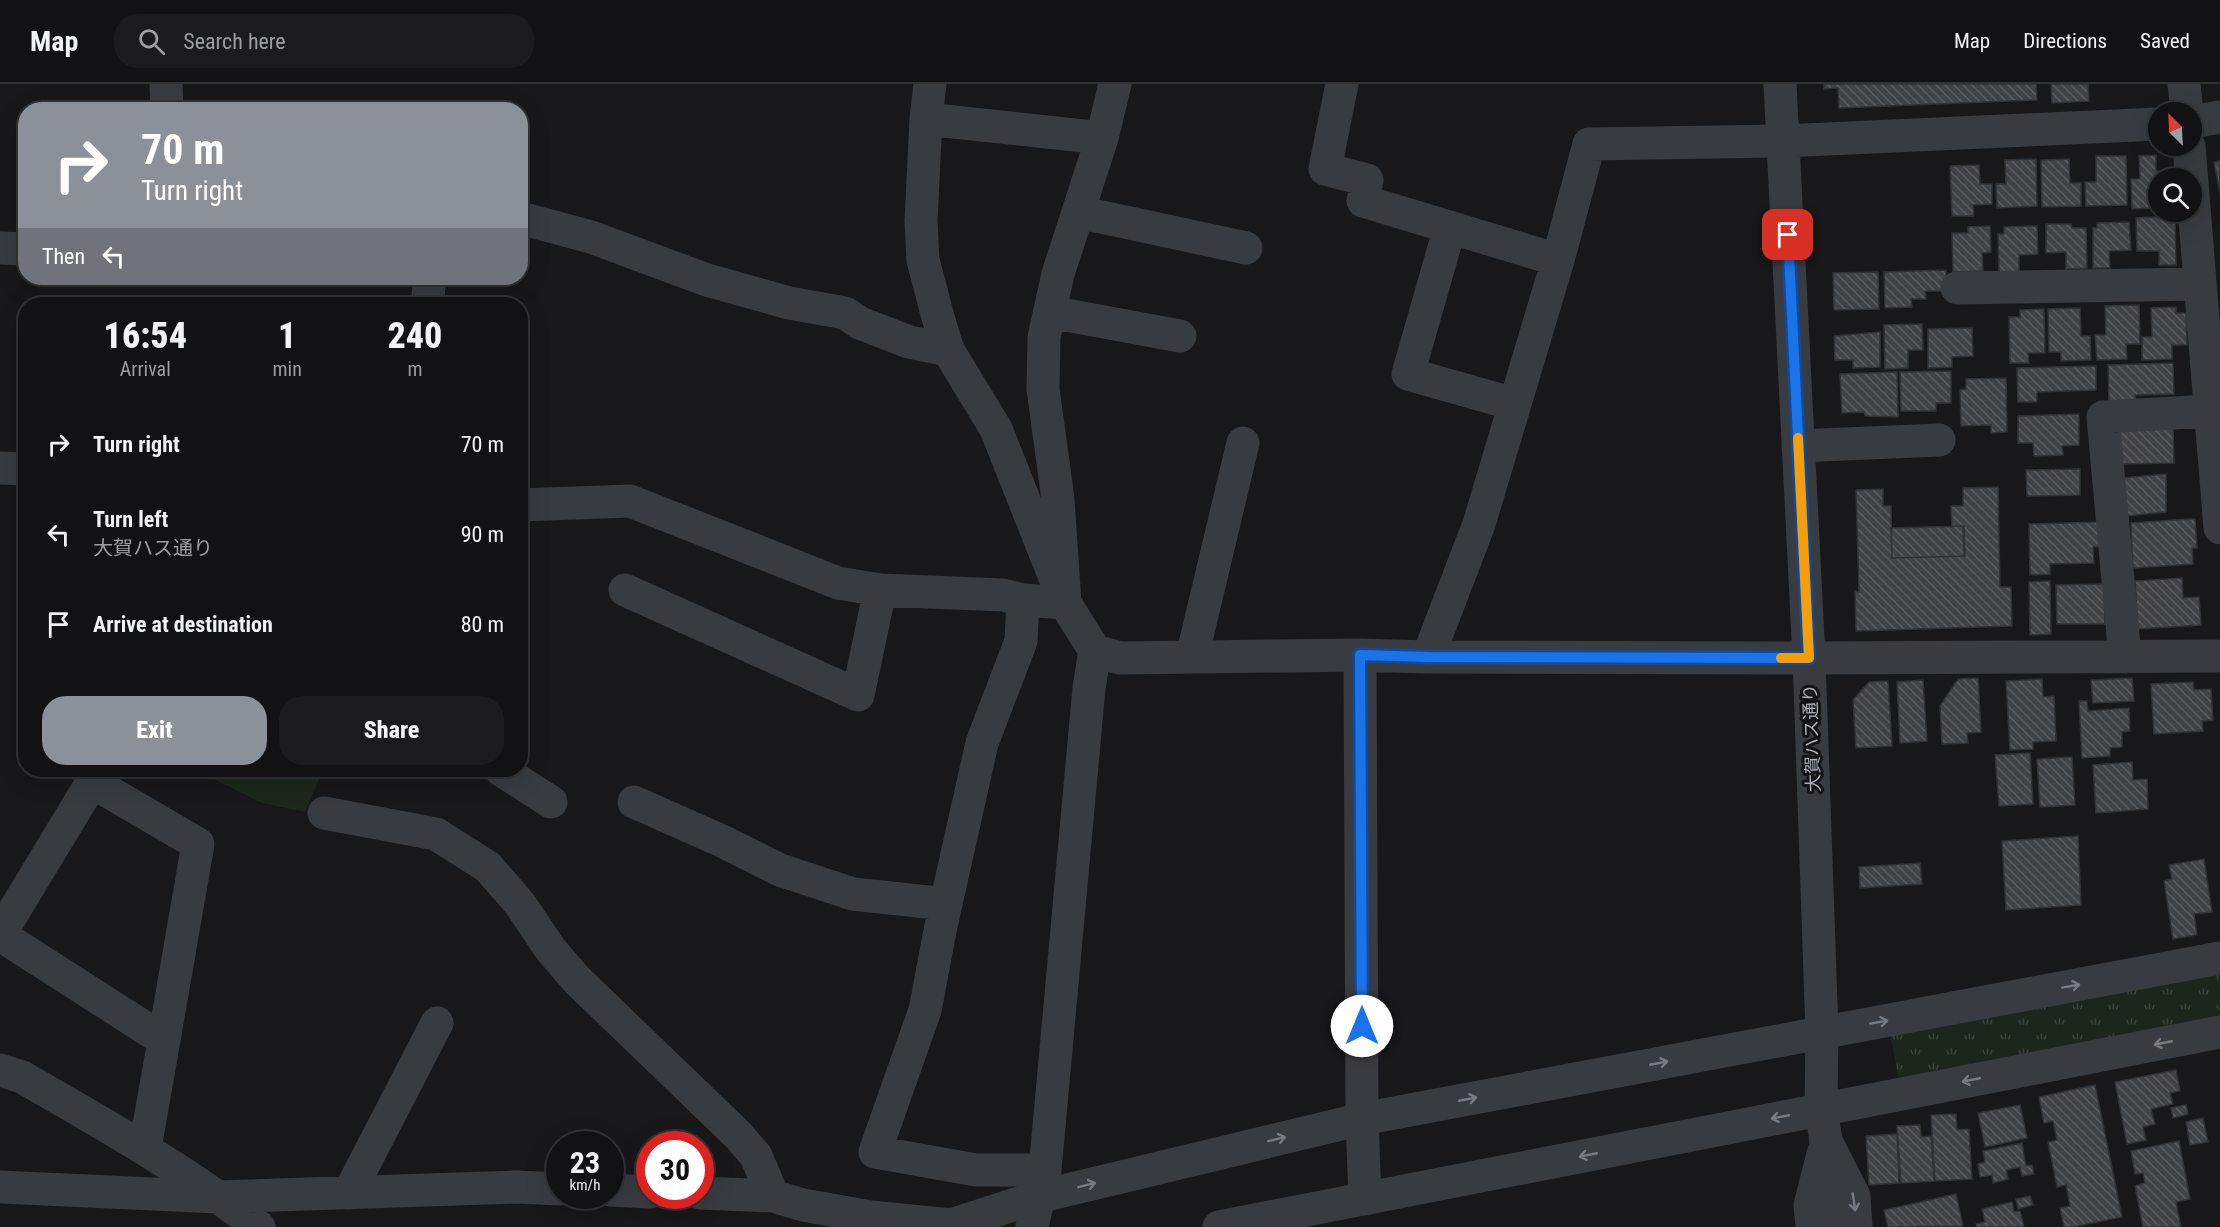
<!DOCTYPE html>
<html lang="en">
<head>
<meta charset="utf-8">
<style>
  :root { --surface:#121214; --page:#1b1b1d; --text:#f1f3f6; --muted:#9c9ea0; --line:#313234; --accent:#8c9099 }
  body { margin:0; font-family:"Roboto Condensed","Noto Sans JP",sans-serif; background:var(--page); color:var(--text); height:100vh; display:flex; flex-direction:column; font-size:22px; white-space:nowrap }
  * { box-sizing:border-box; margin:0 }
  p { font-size:20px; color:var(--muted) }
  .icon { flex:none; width:33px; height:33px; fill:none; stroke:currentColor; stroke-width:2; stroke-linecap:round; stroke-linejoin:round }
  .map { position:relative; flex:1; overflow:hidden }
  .drawer { position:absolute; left:18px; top:213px; width:510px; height:480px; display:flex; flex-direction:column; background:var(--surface); border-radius:24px; box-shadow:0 6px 24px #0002,0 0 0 2px var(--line) }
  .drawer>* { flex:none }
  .hud { position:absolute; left:18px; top:18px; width:510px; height:183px; border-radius:24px; box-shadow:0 6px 24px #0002,0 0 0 2px var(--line); background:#8c9099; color:#fff; overflow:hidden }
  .needle { width:39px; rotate:336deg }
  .fabs { position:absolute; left:2148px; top:18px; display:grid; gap:12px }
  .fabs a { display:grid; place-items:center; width:54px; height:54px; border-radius:50%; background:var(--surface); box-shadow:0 6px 24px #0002,0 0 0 2px var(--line); font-size:30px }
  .speed { position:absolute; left:546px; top:1047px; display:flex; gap:12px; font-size:30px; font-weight:700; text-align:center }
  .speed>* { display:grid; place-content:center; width:78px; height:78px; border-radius:50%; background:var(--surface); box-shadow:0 6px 24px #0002,0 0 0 2px var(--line); line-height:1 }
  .speed small { font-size:15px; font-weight:400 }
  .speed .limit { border:9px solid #d22; background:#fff; color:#111 }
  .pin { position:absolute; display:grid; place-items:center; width:51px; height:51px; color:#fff; margin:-26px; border-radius:12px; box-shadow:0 3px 9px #0006 }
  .me { position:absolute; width:66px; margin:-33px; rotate:0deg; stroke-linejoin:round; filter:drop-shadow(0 0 4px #0008) }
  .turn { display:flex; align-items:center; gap:21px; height:126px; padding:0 24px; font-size:27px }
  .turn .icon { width:78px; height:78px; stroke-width:2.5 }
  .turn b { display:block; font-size:42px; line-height:51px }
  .then { display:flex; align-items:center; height:57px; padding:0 24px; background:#0003; gap:12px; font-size:22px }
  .eta { display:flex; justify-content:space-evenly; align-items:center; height:102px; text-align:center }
  .eta b { font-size:36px; font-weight:800; line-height:42px }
  .cta { display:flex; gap:12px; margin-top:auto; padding:12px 24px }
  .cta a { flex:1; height:69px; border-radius:24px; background:var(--accent); color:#fff; font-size:24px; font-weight:800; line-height:69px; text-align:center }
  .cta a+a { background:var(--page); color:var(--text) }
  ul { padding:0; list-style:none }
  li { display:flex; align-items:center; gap:18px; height:90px; padding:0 24px }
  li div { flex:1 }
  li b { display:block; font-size:22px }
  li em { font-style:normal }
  header { display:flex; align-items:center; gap:36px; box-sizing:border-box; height:84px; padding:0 30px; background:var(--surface); border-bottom:2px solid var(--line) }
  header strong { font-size:28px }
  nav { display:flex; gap:33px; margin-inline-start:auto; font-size:21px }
  .search { width:420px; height:54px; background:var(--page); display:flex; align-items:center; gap:15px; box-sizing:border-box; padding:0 21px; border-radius:24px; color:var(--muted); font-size:22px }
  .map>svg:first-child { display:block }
</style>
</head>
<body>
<header>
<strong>Map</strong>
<div class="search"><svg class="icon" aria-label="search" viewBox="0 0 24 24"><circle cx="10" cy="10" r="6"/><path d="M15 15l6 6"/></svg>Search here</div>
<nav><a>Map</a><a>Directions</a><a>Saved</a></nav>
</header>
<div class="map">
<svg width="2220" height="1143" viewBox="0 0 2220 1143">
  <defs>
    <pattern id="grass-tufts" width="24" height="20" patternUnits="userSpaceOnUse" patternTransform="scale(1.5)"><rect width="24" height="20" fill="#1d261d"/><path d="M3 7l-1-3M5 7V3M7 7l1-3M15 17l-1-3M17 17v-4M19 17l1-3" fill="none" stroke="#3b433c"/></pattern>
    <pattern id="building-back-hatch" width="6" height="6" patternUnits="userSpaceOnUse" patternTransform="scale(1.5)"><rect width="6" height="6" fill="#424347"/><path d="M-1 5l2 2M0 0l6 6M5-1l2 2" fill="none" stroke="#5a5c60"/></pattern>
  </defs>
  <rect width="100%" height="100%" fill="#18181a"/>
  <!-- grass -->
  <path fill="url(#grass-tufts)" d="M2214,887L2220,892V934L1899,996L1890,949Z"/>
  <!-- green -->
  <path fill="#1d261d" d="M211,686H323L305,728L262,719L208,692Z"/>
  <!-- building -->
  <path fill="url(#building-back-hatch)" stroke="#313236" stroke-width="1.5" d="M1824,0H2036L2037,16L1839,24L1838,4L1824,5Z
    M2051,0H2088L2089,17L2052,19Z
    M2156,71V87H2171V94H2158L2157,124L2132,125L2131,95H2140L2139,72Z
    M2096,72H2126L2127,121L2086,122L2085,98H2096Z
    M2036,75L2037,122L1997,124L1996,100H2006L2005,76Z
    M2069,75L2070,99H2081V122L2042,123L2041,76Z
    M2220,77V109L2214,78Z
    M1979,81L1980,100H1992V120L1973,121L1974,132H1952L1950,82Z
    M2175,132L2176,181H2159V167H2137L2136,134Z
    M2129,138L2131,166L2109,167L2110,184H2093V144H2097V139Z
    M2046,140H2071L2072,144H2086L2087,184L2066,185V168L2046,169Z
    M1990,142L1991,168L1982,169L1983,187L1953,188L1952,149H1968V143Z
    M2037,142L2038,170L2019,171V190H1999L1998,150H2004V143Z
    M1946,186V207H1925L1926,215H1911L1912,223L1885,224L1884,188Z
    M1878,188L1879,225L1834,226L1833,189Z
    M2139,221L2140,260H2126L2127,275L2097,276L2095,251H2106L2105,222Z
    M2176,223V229H2186L2187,261H2172V275L2142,276V253H2152L2151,224Z
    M2080,224L2081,252H2090L2091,276L2061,277V268H2049L2048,225Z
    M2044,225L2045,269H2028L2029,279H2010L2009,233H2020V226Z
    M1922,240L1923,266H1908V284L1885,285L1884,241Z
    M1972,244L1973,272L1952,273V283L1928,284V245Z
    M1880,248V283L1853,284V276H1835L1834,252Z
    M2173,279L2174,310L2135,311L2136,318L2109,319L2108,281Z
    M2096,282V306L2037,308V318H2018L2017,284Z
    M1951,287V319H1936V327H1901L1900,288Z
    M1897,288L1898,333L1865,332L1864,328L1842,329L1840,290Z
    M2006,294L2007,348L1991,349V341L1961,342L1960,306L1966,305V295Z
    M2079,330V361L2062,362L2063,371L2034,372L2033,359H2018V332Z
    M2173,341L2174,379L2119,380L2118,343Z
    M2080,385V411L2027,412L2026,386Z
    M2166,390V428L2126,432L2123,394Z
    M1998,403L2000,503H2011L2012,542L1856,547L1855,507L1859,508L1856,406L1883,405V422H1891L1892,474L1965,472L1964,442H1952L1951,422H1963V404Z
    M2190,435H2195L2197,464H2192L2193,480L2133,484L2131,439Z
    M2100,438V462L2093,463L2094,479L2050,480V490L2030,491L2029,440Z
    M1963,442L1964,472L1892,474L1891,444Z
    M2182,494L2183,514L2199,513L2201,541L2138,545L2135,497Z
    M2050,497L2051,550L2030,551L2029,498Z
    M2104,500L2105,540H2057L2056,501Z
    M1978,594L1981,648L1967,649L1968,659L1942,660L1940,622L1958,595Z
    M2132,594L2134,617L2093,619L2091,596Z
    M2042,595L2043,613L2054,612L2056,657L2033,658V665L2010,666L2006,597Z
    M1923,596L1927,657L1900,659L1897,598Z
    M1888,597L1892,662L1856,664L1853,616L1869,598Z
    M2193,598L2194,606L2211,605L2213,636L2202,637L2203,647L2154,650L2151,600Z
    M2079,617H2087L2088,627L2129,624L2130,647L2122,648V663L2110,664V672L2082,674Z
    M2030,669L2033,720L1999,722L1995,671Z
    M2072,673L2075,721L2040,723L2037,675Z
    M2132,678L2133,696L2147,695L2148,725L2096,729L2093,681Z
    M2078,752L2081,821L2006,826L2002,757Z
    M2204,775L2212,828L2194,830L2197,851L2173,855L2164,797L2172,795L2169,781Z
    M1920,779L1922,800L1860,804L1859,783Z
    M2176,986L2180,1007L2170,1009L2173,1020L2151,1025L2155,1040L2143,1043L2146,1056L2127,1060L2115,998Z
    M2095,1001L2122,1133L2073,1143H2064L2060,1124L2070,1122L2066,1101L2057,1103L2048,1058L2057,1056L2053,1037L2044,1039L2039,1013Z
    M2020,1021L2027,1054L1985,1063L1978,1029Z
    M2186,1021L2188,1030L2173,1034L2171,1024Z
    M1956,1030L1957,1046L1969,1045L1972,1095L1935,1097L1931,1031Z
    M2203,1034L2208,1058L2190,1061L2186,1038Z
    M1920,1041L1921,1053L1931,1052L1934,1097L1901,1099L1897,1042Z
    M1897,1050L1899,1099L1869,1101L1866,1052Z
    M2179,1057L2190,1115L2176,1118L2181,1143H2143L2135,1102L2145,1099L2143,1089L2135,1090L2131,1067Z
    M2022,1059L2026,1082L2032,1081L2034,1090L2022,1092L2020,1083L2006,1086L2008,1095L1993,1099L1992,1091L1980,1093L1978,1080L1985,1078L1983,1067Z
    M1956,1110L1963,1142L1888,1143L1884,1126Z
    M2030,1112L2033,1121L2018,1125L2016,1115Z
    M2012,1118L2014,1128L2020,1127L2024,1143H1977L1976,1140L1985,1138L1982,1125Z"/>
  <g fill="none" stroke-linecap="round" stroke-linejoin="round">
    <!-- minor -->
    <path stroke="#383b40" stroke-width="33" d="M166,0L167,26
      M930,0L926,35L921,137L923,176L937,230L948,266L996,345L1065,519L1095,567L1089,604L1045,1086L1032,1143
      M1342,0L1325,85L1367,96L1363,117L1558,176
      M2184,0L2187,28
      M926,35L1102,54
      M2189,62L2220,444
      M1078,128L1246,164
      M520,134L591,153L707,196L789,219L845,229L860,239L909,258L948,266
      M1450,143L1408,290L1514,320
      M0,164L26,165
      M1957,204L2200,200
      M427,220L430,194
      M1050,228L1180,252
      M1798,362L1939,356
      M0,384L26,385
      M520,421L630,417L838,499L880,506L1003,511L1023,516L1065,519L1058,415L1043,305L1044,253L1058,190L1102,54L1115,0
      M625,506L858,611L880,506
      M1023,516L1021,557L982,659L941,842L925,926L875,1068L976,1086H1045
      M1095,567L1120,574L1360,571L1428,573L1809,574L2220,572
      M1360,571L1362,1035L1365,1115
      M1192,573L1243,359
      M1428,573L1479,440L1558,176L1589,60L1783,57
      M2125,573L2103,333L2210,327
      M501,686L551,718
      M634,718L722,757L780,786L853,810L946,820
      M324,729L436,750L488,783L520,820L551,866L577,896L739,1052L756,1072L773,1112
      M0,850L92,698L198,760L164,956L0,851
      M0,986L22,993C104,1040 183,1085 259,1143
      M1826,1057L1854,1112L1856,1143
      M145,1064L164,956
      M0,1103L219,1113L516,1103L560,1105
      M610,1106L650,1108
      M349,1109L437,939
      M700,1109L773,1112L803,1121L871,1133L951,1141
      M1812,1143L1810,1121L1823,1070"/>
    <!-- tertiary -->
    <path stroke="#383b40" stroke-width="33" d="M1780,0L1809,574L1822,948L1821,1025L1826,1057L1831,1143
      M2192,38L2220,33
      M1783,57L2158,40
      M951,1141L1038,1113L1362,1035L2220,874
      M1219,1143L2220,948"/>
  </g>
  <!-- one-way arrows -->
  <defs><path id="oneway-shaft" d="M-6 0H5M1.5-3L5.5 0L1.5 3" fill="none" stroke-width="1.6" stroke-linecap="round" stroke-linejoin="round" transform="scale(1.5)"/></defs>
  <g stroke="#767c84">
    <use href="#oneway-shaft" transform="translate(2071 902) rotate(-10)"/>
    <use href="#oneway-shaft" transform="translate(1879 938) rotate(-10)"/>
    <use href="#oneway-shaft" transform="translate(2163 959) rotate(169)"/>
    <use href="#oneway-shaft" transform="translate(1659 979) rotate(-11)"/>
    <use href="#oneway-shaft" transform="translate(1971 996) rotate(169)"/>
    <use href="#oneway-shaft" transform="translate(1468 1015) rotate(-11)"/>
    <use href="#oneway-shaft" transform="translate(1780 1033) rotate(169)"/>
    <use href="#oneway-shaft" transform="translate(1277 1055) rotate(-14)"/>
    <use href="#oneway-shaft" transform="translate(1588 1071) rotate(169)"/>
    <use href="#oneway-shaft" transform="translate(1087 1101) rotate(-14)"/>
    <use href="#oneway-shaft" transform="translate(1854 1118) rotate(81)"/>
  </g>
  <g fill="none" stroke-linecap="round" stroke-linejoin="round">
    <defs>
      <path id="route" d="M1362,942L1360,571L1428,573L1809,574L1788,151"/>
    </defs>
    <!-- route casing -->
    <use href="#route" stroke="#114b97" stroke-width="15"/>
    <!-- route -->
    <use href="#route" stroke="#1a73e8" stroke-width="10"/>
    <!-- slow -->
    <path stroke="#f59e0b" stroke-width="10" d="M1781,574H1809L1798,354"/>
  </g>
  <g text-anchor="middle" stroke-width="6" stroke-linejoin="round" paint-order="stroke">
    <!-- street labels -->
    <g font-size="18" fill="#a9b2bb" stroke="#131315">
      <text transform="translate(1812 654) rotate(-92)" y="6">大賀ハス通り</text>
    </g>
  </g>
</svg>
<div class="fabs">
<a><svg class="needle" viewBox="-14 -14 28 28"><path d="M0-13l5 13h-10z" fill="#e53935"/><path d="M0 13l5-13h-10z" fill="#9c9ea0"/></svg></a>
<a><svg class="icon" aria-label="search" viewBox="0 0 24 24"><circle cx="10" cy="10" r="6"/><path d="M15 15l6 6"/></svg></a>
</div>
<div class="speed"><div>23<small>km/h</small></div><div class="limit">30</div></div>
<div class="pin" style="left:1788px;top:151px;background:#d93025"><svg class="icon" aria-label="arrive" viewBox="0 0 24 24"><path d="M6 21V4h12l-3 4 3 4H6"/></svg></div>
<svg class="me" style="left:1362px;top:942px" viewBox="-20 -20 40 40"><circle r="19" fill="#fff"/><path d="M0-13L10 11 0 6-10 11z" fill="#1a73e8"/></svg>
<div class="hud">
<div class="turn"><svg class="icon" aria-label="right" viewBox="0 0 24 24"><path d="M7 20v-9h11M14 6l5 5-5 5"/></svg><div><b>70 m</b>Turn right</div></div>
<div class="then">Then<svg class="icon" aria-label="left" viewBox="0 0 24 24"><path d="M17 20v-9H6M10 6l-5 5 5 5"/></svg></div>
</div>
<section class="drawer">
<div class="eta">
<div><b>16:54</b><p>Arrival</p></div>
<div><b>1</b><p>min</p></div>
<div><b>240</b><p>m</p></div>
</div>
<ul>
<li><svg class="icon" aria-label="right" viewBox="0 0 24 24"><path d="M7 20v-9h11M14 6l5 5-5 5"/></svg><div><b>Turn right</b></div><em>70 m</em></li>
<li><svg class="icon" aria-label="left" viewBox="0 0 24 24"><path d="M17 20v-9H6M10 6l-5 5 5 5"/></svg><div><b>Turn left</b><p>大賀ハス通り</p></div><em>90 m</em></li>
<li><svg class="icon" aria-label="arrive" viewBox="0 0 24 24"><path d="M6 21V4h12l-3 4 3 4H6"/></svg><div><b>Arrive at destination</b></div><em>80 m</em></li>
</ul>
<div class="cta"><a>Exit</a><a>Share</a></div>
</section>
</div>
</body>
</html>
